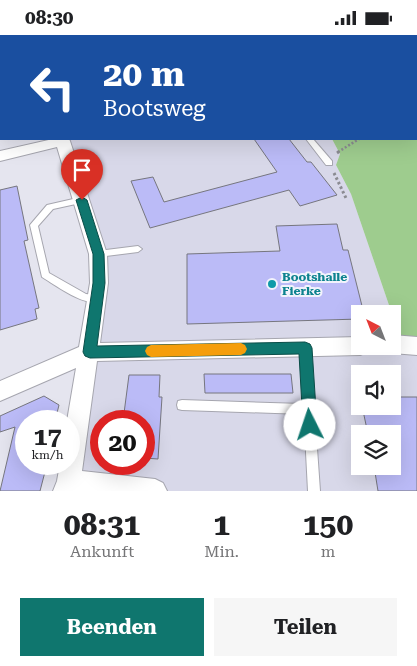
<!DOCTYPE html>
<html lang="de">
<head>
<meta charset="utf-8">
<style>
  :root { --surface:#fff; --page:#f6f6f6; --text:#202124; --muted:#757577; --accent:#0f766e }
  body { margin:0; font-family:"Roboto Serif",serif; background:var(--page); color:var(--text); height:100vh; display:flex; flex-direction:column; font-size:19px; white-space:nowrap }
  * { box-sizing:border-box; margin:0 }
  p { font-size:16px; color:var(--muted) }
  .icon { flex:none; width:28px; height:28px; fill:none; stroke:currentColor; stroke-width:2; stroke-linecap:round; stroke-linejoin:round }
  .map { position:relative; height:456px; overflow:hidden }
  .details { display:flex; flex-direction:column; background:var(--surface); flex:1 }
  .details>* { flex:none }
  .top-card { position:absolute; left:0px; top:0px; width:418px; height:105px; box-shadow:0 5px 20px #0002; background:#1a4fa0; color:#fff; overflow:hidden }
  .needle { width:32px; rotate:318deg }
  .buttons { position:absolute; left:351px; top:270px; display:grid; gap:10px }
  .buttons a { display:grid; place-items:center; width:50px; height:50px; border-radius:0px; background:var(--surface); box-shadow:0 5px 20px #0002; font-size:25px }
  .speed { position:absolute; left:15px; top:375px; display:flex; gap:10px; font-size:25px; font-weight:700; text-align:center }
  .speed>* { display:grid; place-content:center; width:65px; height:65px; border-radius:50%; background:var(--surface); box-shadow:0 5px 20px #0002; line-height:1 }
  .speed small { font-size:12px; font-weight:400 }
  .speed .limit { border:8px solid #d22; background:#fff; color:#111 }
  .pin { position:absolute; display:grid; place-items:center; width:42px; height:42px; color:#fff; margin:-51px -21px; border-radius:50% 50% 50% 0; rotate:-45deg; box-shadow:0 0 5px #0007 }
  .pin .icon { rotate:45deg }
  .me { position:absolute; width:55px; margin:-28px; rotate:356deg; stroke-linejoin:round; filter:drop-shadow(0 0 4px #0008) }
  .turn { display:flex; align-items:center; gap:18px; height:105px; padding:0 20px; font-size:22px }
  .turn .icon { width:65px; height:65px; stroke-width:2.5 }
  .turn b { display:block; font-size:35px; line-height:42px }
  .eta { display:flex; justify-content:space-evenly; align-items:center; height:85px; text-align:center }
  .eta b { font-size:30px; font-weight:700; line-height:35px }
  .primary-button { display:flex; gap:10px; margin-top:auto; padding:10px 20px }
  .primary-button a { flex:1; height:58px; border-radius:0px; background:var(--accent); color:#fff; font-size:20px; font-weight:700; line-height:58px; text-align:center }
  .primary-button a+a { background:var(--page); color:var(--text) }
  .status { display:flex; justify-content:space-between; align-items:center; height:35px; padding:0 25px; background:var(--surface); direction:ltr }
  .status svg { height:14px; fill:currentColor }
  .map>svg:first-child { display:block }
</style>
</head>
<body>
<div class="status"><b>08:30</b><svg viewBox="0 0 49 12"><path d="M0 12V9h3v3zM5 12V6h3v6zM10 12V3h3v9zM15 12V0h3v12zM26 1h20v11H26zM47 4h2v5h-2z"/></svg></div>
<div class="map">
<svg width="417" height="456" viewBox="0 0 417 456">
  <rect width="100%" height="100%" fill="#e5e5ef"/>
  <!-- built -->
  <path fill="#d8d8e9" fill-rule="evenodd" d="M73,104H332L340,119L336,130L351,159L392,279H360V311H392L393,281L403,311H417V456H155L69,446L99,248L63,106ZM360,339H392V371H360ZM101,386H144V429H101ZM360,399H392V431H360Z"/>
  <!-- green -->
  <path fill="#9ecc8e" d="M378,0H417V311H403L351,159L336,130L340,119L332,104H416V1Z"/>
  <!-- building -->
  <path fill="#bbbbf7" stroke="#76767e" d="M254,104H289L307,127H311L337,160L300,171L289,155L150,193L131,146L153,142L164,167L277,137Z
    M17,151L28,205L24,206L39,273L35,274L37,284L0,295V155Z
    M337,189L343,215H348L364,279H360V284L187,289V219L280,216L276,191Z
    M204,339H291L293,358H205Z
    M129,340H160L159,362H162L158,424L144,423V386H123Z
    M44,361L59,370L55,386H26V429H47L40,456H0L15,392L0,397V381Z
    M392,362H417V456H378L374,431H392V399H368L362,371H392Z"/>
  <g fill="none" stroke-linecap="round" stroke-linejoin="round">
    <defs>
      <path id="lane" d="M273,0H279L280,1H274Z
        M361,0H374L373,1H360Z
        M306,104H313L332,126V130H326Z
        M82,162L85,163L86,165L85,167L53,174L38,191L49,238L86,259L100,261L102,264L100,267C83,271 57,251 42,242L30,190L47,170Z
        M138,211L142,214L138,217L98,222L94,219L98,216Z
        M305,309L308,310L310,313L320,456H308L304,379L182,375L178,374L177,370L178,366L182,365L303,369L300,313L302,310Z"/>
      <path id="street" d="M19,0H31V1H19Z
        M0,9L1,10V17H0Z
        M53,104H69L70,106L107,219L108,248L100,308L360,302V311H370L367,317L360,320L97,326L82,436L155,444L163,448L167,456H53L57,446L60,429H69V386H67L76,333L0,366V346L79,312L90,248L89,219L57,112L0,126V116Z
        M392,300L417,302V320L392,318L385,315L383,311H392Z"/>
    </defs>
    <!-- lane casing -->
    <use href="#lane" stroke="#a6a6af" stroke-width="2"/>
    <!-- street casing -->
    <use href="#street" stroke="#a6a6af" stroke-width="2"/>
    <!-- path-far1 -->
    <path stroke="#8b8b92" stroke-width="2.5" stroke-dasharray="2 2" stroke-linecap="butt" d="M338,117L359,104"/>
    <!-- path -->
    <path stroke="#8b8b92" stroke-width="3" stroke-dasharray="2.5 2.5" stroke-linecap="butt" d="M337,118L340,116
      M334,138L346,163"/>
    <!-- lane -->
    <use href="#lane" fill="#fff" fill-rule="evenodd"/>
    <!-- street -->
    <use href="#street" fill="#fff" fill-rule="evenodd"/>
  </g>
  <!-- route -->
  <path fill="#0f766e" stroke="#0a4d48" d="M82,162L87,165L104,219L105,248L97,311L305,307L310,309L312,313L317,390L315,395L310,397L305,395L303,390L299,319L90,323L85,321L83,317L93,248V219L76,165Z"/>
  <!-- slow -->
  <path fill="#f59e0b" d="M241,308L245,310L247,314L245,318L241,320L151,322L147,320L145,316L147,312L151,310Z"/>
  <!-- markers -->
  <circle fill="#0f9aa8" stroke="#f2f3fc" stroke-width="2" cx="272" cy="249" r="5"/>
  <g text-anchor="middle" stroke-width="4" stroke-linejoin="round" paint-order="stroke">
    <!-- culture labels -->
    <g font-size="12" font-weight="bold" fill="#0d838f" stroke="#f2f3fc" text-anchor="start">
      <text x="282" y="246">Bootshalle<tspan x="282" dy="14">Fierke</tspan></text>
    </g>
  </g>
</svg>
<div class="buttons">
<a><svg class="needle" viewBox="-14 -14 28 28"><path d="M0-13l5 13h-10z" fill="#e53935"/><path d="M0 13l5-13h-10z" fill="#757577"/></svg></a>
<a><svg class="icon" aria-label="sound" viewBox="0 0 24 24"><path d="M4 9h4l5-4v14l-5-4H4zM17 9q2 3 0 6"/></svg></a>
<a><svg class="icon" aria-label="layers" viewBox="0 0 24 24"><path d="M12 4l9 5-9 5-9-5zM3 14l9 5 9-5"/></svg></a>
</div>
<div class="speed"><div>17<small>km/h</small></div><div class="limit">20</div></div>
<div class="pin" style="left:82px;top:165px;background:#d93025"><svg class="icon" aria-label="arrive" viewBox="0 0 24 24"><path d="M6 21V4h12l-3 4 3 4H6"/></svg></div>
<svg class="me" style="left:310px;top:390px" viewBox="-20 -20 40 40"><circle r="19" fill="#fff"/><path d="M0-13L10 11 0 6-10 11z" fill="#0f766e"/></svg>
<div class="top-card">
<div class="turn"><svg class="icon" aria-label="left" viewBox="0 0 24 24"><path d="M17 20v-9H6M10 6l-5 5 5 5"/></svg><div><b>20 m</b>Bootsweg</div></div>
</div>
</div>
<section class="details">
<div class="eta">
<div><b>08:31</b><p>Ankunft</p></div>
<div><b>1</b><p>Min.</p></div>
<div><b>150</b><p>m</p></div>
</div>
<div class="primary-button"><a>Beenden</a><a>Teilen</a></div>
</section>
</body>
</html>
